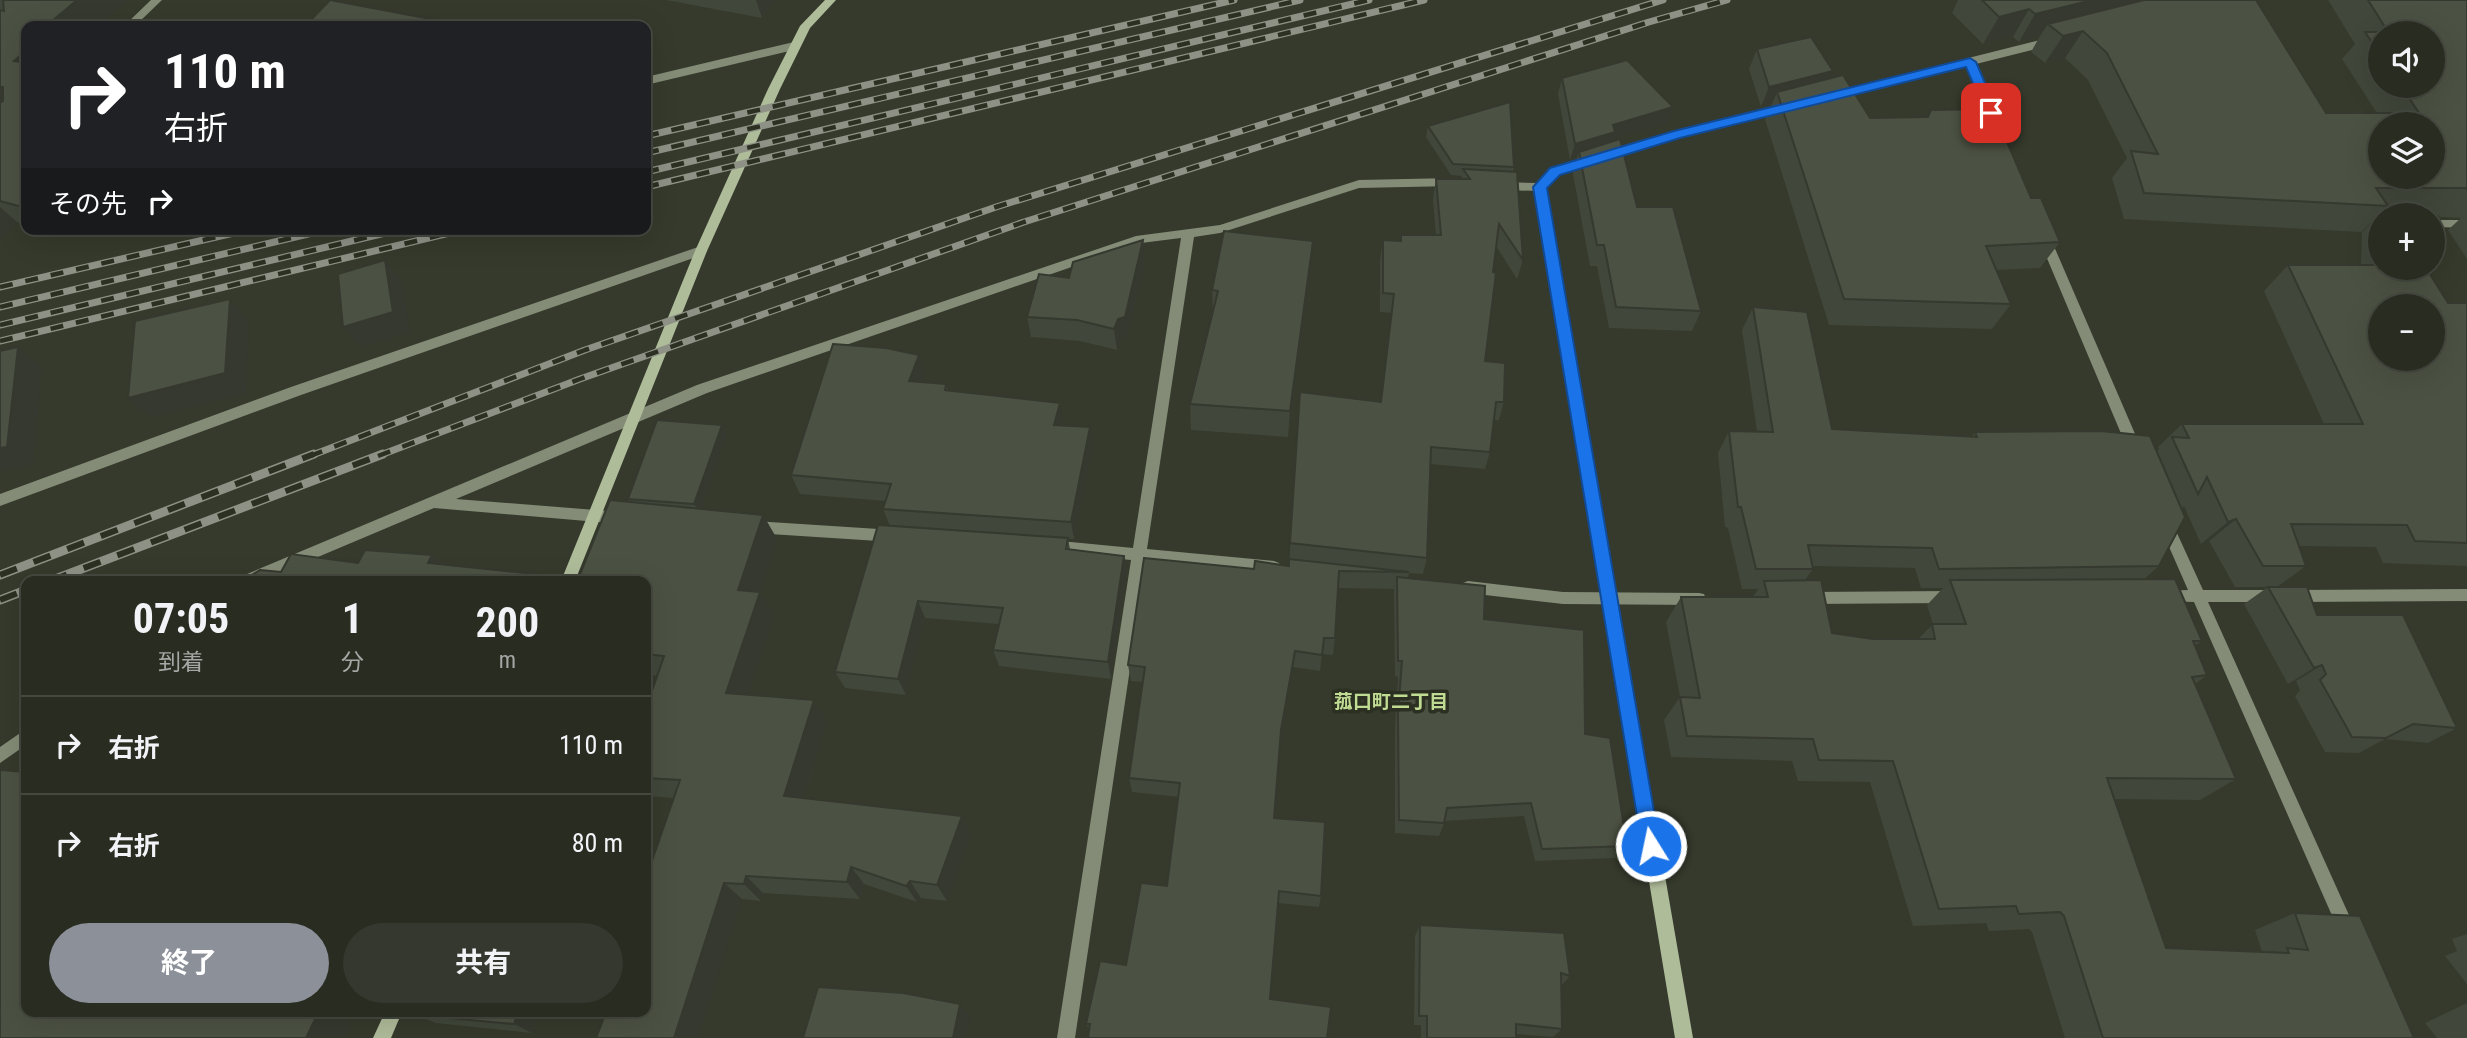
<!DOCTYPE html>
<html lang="ja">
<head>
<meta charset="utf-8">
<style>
  :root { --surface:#282c21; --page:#34382e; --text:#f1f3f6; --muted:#a5a7a5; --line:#44483f; --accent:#8c9099 }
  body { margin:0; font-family:"Roboto Condensed","Noto Sans JP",sans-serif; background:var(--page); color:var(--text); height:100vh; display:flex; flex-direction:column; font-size:26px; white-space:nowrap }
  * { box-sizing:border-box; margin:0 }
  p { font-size:23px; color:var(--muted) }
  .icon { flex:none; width:38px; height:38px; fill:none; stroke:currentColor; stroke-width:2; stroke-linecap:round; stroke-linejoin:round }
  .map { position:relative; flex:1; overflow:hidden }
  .sheet { position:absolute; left:21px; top:576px; width:630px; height:441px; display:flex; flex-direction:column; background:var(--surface); border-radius:14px; box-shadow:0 7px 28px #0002,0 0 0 2px var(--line) }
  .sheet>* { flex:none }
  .top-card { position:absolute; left:21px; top:21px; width:630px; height:214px; border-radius:14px; box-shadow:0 7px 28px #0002,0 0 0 2px var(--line); background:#202124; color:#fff; overflow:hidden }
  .controls { position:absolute; left:2368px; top:21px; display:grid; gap:14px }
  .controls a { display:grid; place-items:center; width:77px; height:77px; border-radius:50%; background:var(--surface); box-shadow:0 7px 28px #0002,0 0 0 2px var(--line); font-size:35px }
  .pin { position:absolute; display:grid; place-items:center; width:60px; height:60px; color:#fff; margin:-30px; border-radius:14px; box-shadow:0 4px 10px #0006 }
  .me { position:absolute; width:77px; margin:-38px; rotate:350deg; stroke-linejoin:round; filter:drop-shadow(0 0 5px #0008) }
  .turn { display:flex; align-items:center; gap:24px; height:147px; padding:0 28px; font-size:32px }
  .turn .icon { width:91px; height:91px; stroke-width:2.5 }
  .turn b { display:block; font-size:49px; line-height:60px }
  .then { display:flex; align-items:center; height:66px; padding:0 28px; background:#0003; gap:14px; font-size:26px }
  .eta { display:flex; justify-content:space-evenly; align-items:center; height:119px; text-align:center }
  .eta b { font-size:42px; font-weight:700; line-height:49px }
  .button { display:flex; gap:14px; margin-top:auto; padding:14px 28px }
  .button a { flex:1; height:80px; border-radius:42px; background:var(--accent); color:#fff; font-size:28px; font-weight:700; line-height:80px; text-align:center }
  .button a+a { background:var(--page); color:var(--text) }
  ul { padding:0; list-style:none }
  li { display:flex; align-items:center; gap:21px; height:98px; padding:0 28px; border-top:2px solid var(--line) }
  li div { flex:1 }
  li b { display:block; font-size:26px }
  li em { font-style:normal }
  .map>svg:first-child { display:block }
</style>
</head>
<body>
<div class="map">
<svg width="2467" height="1038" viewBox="0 0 2467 1038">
  <rect width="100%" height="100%" fill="#353a2c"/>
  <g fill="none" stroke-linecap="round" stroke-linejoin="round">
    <!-- street -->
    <path fill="#848c77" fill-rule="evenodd" d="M151,0H162L135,26H124Z
      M2052,37L2057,41L2056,44L1976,64L2003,125L1997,129L1991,125L1966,66L1837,99L1831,95L1837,91Z
      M794,42L798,43V49L646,85V77Z
      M1787,103L1791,104V110L1680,138L1559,175L1544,190L1540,191L1501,190L1495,186L1501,182L1537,183L1551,169L1679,130Z
      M1453,178L1459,182L1453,186L1359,188L1220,233L1194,237L1147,549L1274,561L1279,563L1281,567L1279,571L1274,573L1146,561L1075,1038H1057L1131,560L1050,552L1045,550L1043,546L1045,542L1050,540L1133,548L1181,238L1141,243L707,393L456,499L621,512L626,514L628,518L626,522L621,524L434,508L261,581H238L240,577L697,385L1136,236L1220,225L1359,180Z
      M2440,220H2467V228L2436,227L2434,224Z
      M2044,233L2050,237L2142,450L2140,454H2130L2128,450L2038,237Z
      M701,246L707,251L705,254L301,395L0,506V494L291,387Z
      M2166,518L2171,520L2203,590H2273L2278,591L2280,596L2278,601L2273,602H2208L2353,924L2355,930L2353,936L2347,938L2341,936L2194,602L2159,601L2157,596L2159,591L2188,590L2159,524L2161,520Z
      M753,521L894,530L899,532L901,536L899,540L894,542L753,533L748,531L746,527L748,523Z
      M1468,581L1563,592L1699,593L1704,594L1706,599L1704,604L1699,605L1563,604L1468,593L1463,591L1461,587L1463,583Z
      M2467,589V601L2293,602L2288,601L2286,596L2288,591L2293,590Z
      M1951,591L1956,592L1958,597L1956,602L1951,603L1807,604L1802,603L1800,598L1802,593L1807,592Z
      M26,729V745L0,763V747Z"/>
    <!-- secondary -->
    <path fill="#afbc9a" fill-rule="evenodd" d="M825,0H836L810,28L780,89L707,251L575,581H561L695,251L768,89L800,26Z
      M1540,183L1546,187L1693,1038H1675L1534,187Z
      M385,1012H402L391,1038H373Z"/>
    <defs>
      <path id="rail-far1" d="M646,136L1234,0
        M646,153L1300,0
        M646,172L1369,0
        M646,187L1424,0
        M0,287L251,229
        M0,307L329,229
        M0,325L402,229
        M0,341L466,229
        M310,456L585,350L996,207L1663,0
        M378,456L580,379L1024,222L1649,22L1727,0"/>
      <path id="rail" d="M0,575L314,454
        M50,581L383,454
        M0,600L26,590"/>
    </defs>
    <!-- rail-far1 casing -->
    <use href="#rail-far1" stroke="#8d9186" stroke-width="7"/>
    <!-- rail casing -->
    <use href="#rail" stroke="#8d9186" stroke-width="9"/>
    <!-- rail-far1 -->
    <use href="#rail-far1" stroke="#2b3022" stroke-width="4.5" stroke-dasharray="13" stroke-linecap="butt"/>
    <!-- rail -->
    <use href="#rail" stroke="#2b3022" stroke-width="6" stroke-dasharray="18" stroke-linecap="butt"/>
  </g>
  <!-- wall -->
  <path fill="#41473a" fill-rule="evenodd" d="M0,0H128L98,26H26V225L17,222L0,242Z
    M666,0H776L762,18Z
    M1958,0H2256L2326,113H2377L2342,59L2355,44L2328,0H2467V259L2448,230L2461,218L2440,217L2438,215H2380V268L2448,303H2467V566L2383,563L2376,547L2299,546L2306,566L2277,587H2235L2209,541L2201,544L2184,506L2182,509L2159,566L2144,579L2202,641L2195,646L2207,675L2195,684L2236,779L2200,800L2114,799L2166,948L2262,952L2255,930L2295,913L2414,1038H2065L2032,932L2029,929L1989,931L1986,923L1913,926L1870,782L1798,781L1792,761L1671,757L1664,720L1680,697L1666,622L1681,597H1753L1758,589H1742L1728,528L1725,527L1718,453L1729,431H1757L1742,330L1753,307L1832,429L1972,436L1975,432L2157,452L2159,449L2158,447L2182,424H2324L2264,291L2288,265H2361L2362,232L2380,214L2361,232L2124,219L2112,178L2127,158L2088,80L2065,58L2045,63L2031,52L2040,36L2019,42L2013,37L1983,44L1952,13ZM2380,33L2432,86H2380ZM1812,566L1915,568L1921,588H1943L1927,605L1933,624L1918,639H1873L1832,633L1805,580L1813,569Z
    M1757,49L1833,71L1829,78L1870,118L1927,117L1931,110L2031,198L2060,242L2040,268L1997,270L2011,304L1992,329L1829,325L1765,119L1772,104L1761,107L1749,69Z
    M1562,78L1673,107L1668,123L1613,139L1612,142L1637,207L1701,311L1692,331L1609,328L1597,266H1590L1573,174L1577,158L1570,160L1558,94Z
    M1428,126L1514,167L1513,172L1523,260L1517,279L1496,246L1493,272L1485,361L1504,402L1499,420H1494L1490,452L1485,469L1430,464L1427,558L1423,574L1409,573L1408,578L1484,619L1585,734L1627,846L1617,858L1535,861L1524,816L1445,821L1439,836L1395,833V727L1398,677L1395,676L1394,594V589L1338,588L1335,638L1333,655L1322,654L1320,671L1293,667L1280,745L1274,818L1321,896L1319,907L1278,903L1089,1029L1086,1024L1126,965L1167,886L1179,797L1132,792L1129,778L1143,682L1131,681L1128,665L1254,569L1289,566L1300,392L1381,401L1392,313L1380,312V260L1383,240L1400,241L1401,235H1436L1433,199L1436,179H1461L1462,176L1451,175L1426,137Z
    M41,229H71L64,236Z
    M1143,240L1145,261L1127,337L1120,339L1117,350L1080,341L1031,337L1027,317L1069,278Z
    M1311,268L1288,437L1191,430L1190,404L1213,312L1212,290Z
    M925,374L922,382L946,384L948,390L1063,422V425L1093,446L1074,539H1068L1070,549L1124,556L1127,573L1111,679L999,666L993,650L999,624L925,618L906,695L845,688L835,672L890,526L883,509L886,501L800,494L791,475Z
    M722,425L727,435L701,509L763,515L777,539L760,592L774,615L748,695L814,700L827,721L804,798L962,816L971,834L947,901L921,898L917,902L864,884L860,899L763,893L761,901L742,899L646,1012L674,798L646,796V708L657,676L646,674V581L281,572L432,555L441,564L573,578L579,577L629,501L628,499Z
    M2268,587L2317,615L2457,728L2428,743L2385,739L2359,753L2325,752L2295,696L2300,690L2296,681L2288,684L2244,604Z
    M1420,925L1570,976L1561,986L1562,1029L1553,1037L1516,1034V1038H1421V1025H1414L1415,936Z
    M2467,934V984L2445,956L2457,951L2452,939Z
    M2467,1003V1038H2437L2425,1023Z
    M539,1012L532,1033L436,1023L416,1015Z"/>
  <!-- shaded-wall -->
  <path fill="#35392f" d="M77,0H128L98,26H46Z
    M756,0H776L762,18Z
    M2093,0H2184L2048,24L2040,36L2019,42L2035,14Z
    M2029,9L2013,37L1983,44L1999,17Z
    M2083,31L2065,58L2045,63L2063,36Z
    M26,50V74L14,61Z
    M1833,71L1823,91L1777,92L1772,104L1761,107L1769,87Z
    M0,87L24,112L0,132Z
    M1673,107L1668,123L1613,139L1610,148L1579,152L1577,158L1570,160L1575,144L1613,125Z
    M0,207L17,222L0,242Z
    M57,229H71L64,236Z
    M1143,240L1145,261L1127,337L1120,339L1117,350L1114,329Z
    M1313,241L1311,268L1288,437L1290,411Z
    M385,260L402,281L410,333L360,347L343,327Z
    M230,299L249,320L246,393L151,418L128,398Z
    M18,347L42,367L33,466L0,471V448Z
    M919,355L925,374L915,401L909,381Z
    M1060,403L1063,422L1058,443L1054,425Z
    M722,425L727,435L700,513L694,504Z
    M1090,427L1093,446L1074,539L1071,522Z
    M763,515L777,539L760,592L774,615L742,714L726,693L738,590Z
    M2236,519L2209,541L2201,544L2228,522Z
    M432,555L456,579L428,563Z
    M1124,556L1127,573L1111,679L1108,662Z
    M918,601L925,618L906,695L898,679Z
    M1295,651L1293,667L1280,745L1281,730Z
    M2322,665L2296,681L2288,684L2314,668Z
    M814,700L827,721L799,814L784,796Z
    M962,816L971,834L947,901L937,885Z
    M851,867L864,884L860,899L847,882Z
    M746,876L763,893L761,901L744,884Z
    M910,881L921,898L917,902L906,886Z
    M724,883L742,899L698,1038H674Z
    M960,1004L970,1016L966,1038H953Z
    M316,1012H354L349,1024L351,1025L345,1038H306Z
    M518,1012H539L532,1033L514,1024Z"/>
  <!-- building -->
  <path fill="#4c5243" stroke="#35392f" stroke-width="2" fill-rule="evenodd" d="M3,0H77L46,26H26V50L14,61L26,63V208L0,201V103L3,101V87H0V10L4,11Z
    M330,0L462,25L461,26H305Z
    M1982,0H2093L2035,14L2029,9L1999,17Z
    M2144,0H2256L2326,113H2419L2401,86H2432V33H2380V54L2365,32H2388L2368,0H2467V190L2466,188H2376L2388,206L2144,193L2131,151L2158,154L2107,53L2083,31L2063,36L2048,24ZM2380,124H2432V177H2380Z
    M1811,37L1833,71L1769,87L1757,49Z
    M1627,60L1673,107L1613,125L1615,132L1575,144L1562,78Z
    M1843,75L1870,118L1928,117L1931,110L1993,109L2031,198H2041L2060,242L1986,246L2011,304L1844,299L1777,92Z
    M1510,102L1514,167L1453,164L1428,126Z
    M1620,139L1637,207H1673L1701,311L1616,307L1604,245H1597L1579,152Z
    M1463,169L1517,172L1523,260L1499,224L1493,272L1496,273L1485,361L1505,363L1504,402H1496L1490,452L1431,447L1427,558L1290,543L1300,392L1381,402L1394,294L1383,293V240L1401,241V235H1441L1436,179H1470Z
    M2388,206L2393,215H2388Z
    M1224,231L1313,241L1290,411L1190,404L1218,291L1212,290Z
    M1143,240L1125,317L1118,319L1114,329L1077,320L1027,317L1039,274L1069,278L1073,262Z
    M385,260L393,312L343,327L338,274Z
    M2288,265H2380V268H2426L2448,303H2467V543L2415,541L2407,525L2291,524L2306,566H2263L2236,519L2228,522L2207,477L2198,494L2172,437L2189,438L2182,424H2363ZM2380,306H2432V359H2380Z
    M230,299L225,373L128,398L135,321Z
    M1753,307L1807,312L1832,429L1977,437L1975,432L2101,431L2150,436L2185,517L2159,566L1939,569L1932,548L1808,545L1813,569H1756L1741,507H1738L1729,431L1773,432Z
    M833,344L886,348L919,355L909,381L946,384L945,390L1060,403L1054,425L1090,427L1071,522L883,509L891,484L791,475Z
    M18,347L7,447L0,448V351Z
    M657,420L722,425L694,504L628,499Z
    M610,500L763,515L738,590L760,592L726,693L814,700L784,796L962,816L937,885L910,881L906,886L851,867L847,882L746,876L744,884L724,883L674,1038H596L606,1012H646V878L680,780L646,778V708L664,656L646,654V581H242L260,570L281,572L291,554L358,563L365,550L432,555L428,563L573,578L579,577Z
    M878,525L1068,538L1066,549L1124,556L1108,662L993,650L1003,608L918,601L898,679L835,672Z
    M1144,558L1254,569L1255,561L1289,566V559L1409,572L1339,571L1335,638H1324L1322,655L1295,651L1281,730L1274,818L1325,822L1321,896L1279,891L1270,999L1331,1007L1327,1038H1088L1090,1024H1086L1100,961L1126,965L1141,883L1167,886L1180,783L1129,778L1145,667L1128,665Z
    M1397,577L1485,586L1484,619L1584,630L1585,734L1610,738L1627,846L1542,849L1531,803L1447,808L1444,823L1399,820L1398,713L1402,661H1398Z
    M2175,579L2202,641H2193L2207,675L2192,677L2236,779L2107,778L2166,948L2289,953L2287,948L2308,950L2295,913L2360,916L2414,1038H2103L2064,916L2060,912L2019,914L2016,906L1939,909L1893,761L1819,760L1813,739L1687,736L1680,697L1700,698L1681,597H1768L1764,581L1821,580L1832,633L1873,639H1935L1932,624H1966L1950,580Z
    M2268,587H2307L2317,615H2403L2457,728L2413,724L2386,738L2352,737L2320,680L2326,674L2322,665L2314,668Z
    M26,722V733L20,726Z
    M0,770L26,772V1012H316H315L318,1013L306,1038H0Z
    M1420,925L1564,933L1570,976L1561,973L1562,1029L1516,1024V1038H1427V1016H1419Z
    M818,987L903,993L960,1004L953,1038H803Z
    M417,1012H518L514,1024L416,1015Z"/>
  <!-- route -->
  <path fill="#1a73e8" stroke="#114b97" stroke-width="2" d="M1970,58L1976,62L1998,113L1996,116H1987L1966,67L1680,138L1560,175L1547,188L1660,846L1657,852L1651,855L1644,852L1642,846L1533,187L1550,168L1674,131Z"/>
  <g text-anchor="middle" stroke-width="7" stroke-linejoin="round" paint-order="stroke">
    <!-- neighbourhood labels -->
    <g font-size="19" font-weight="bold" fill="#c0db92" stroke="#2b3022">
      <text x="1391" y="708">菰口町二丁目</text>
    </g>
  </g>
</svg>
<div class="controls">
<a><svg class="icon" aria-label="sound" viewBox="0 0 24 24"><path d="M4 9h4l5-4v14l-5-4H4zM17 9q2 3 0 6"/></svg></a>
<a><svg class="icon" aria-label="layers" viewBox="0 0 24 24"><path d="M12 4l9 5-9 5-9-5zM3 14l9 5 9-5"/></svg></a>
<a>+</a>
<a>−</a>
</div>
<div class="pin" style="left:1991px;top:113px;background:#d93025"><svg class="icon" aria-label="arrive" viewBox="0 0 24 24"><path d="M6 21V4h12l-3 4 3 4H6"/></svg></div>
<svg class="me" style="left:1651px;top:846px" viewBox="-20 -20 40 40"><circle r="17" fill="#1a73e8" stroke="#fff" stroke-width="3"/><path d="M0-11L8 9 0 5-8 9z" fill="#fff"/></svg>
<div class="top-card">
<div class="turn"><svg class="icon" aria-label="right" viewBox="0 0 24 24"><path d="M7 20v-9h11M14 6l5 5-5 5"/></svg><div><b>110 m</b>右折</div></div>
<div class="then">その先<svg class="icon" aria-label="right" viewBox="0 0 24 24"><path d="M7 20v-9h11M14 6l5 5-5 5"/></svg></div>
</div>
<section class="sheet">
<div class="eta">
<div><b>07:05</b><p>到着</p></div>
<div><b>1</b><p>分</p></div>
<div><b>200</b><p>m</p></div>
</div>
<ul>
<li><svg class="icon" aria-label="right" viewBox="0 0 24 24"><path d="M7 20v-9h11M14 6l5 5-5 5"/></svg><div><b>右折</b></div><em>110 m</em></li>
<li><svg class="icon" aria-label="right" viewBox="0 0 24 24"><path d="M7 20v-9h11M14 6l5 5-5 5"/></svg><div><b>右折</b></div><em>80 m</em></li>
</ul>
<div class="button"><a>終了</a><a>共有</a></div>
</section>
</div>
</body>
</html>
